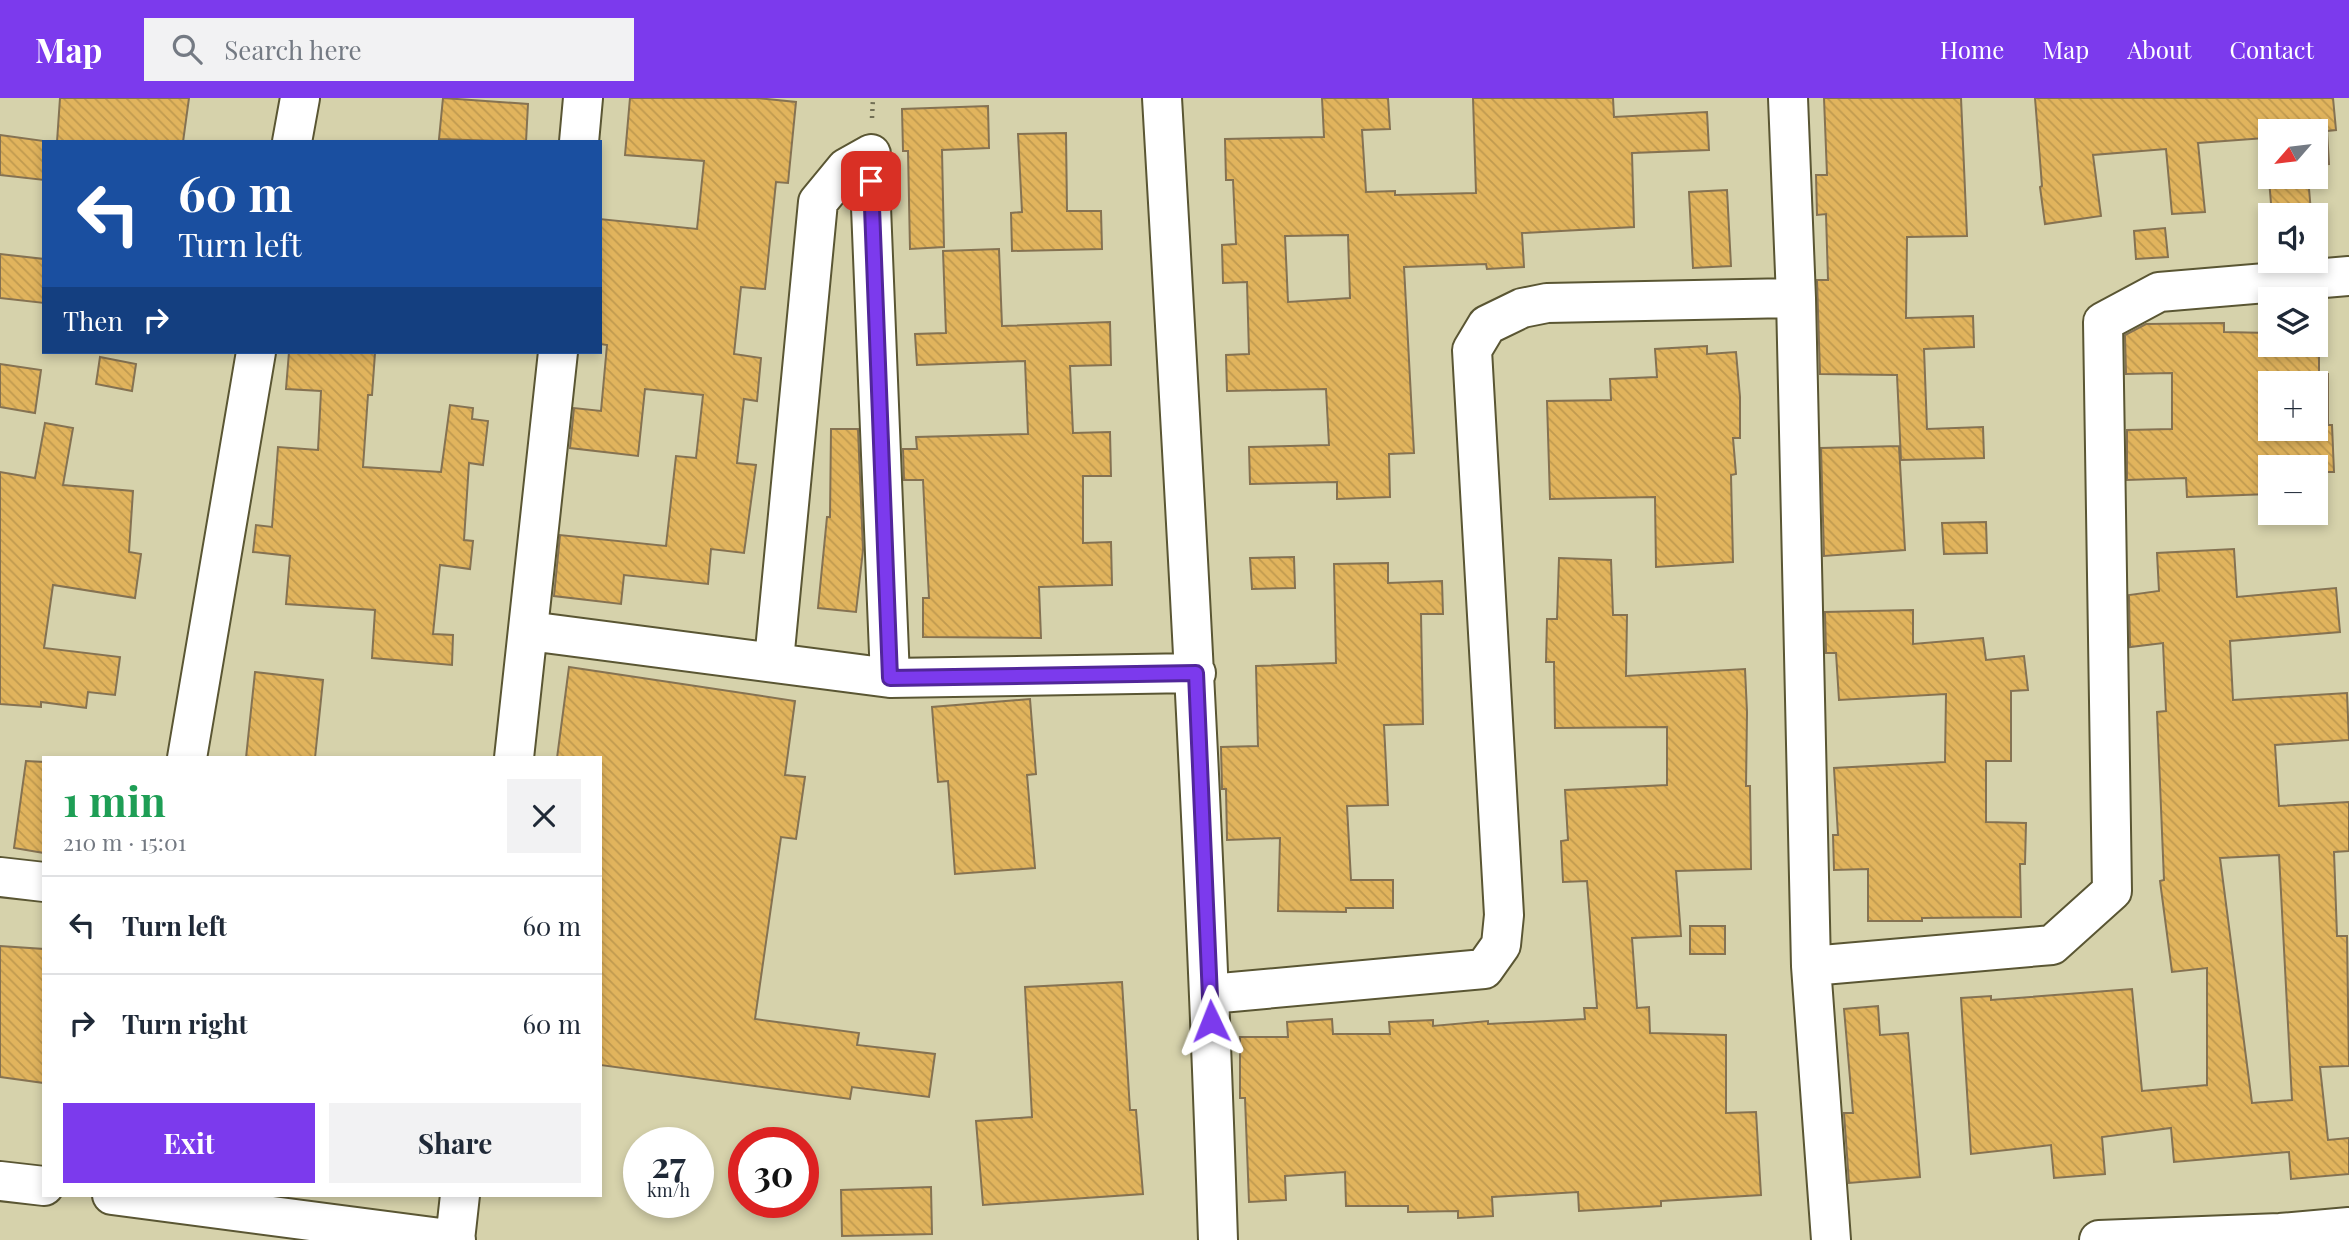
<!DOCTYPE html>
<html lang="en">
<head>
<meta charset="utf-8">
<style>
  :root { --surface:#fff; --page:#f2f2f3; --text:#1f2937; --muted:#747a83; --line:#e0e1e3; --accent:#7c3aed }
  body { margin:0; font-family:"Playfair Display",serif; background:var(--page); color:var(--text); height:100vh; display:flex; flex-direction:column; font-size:26px; white-space:nowrap }
  * { box-sizing:border-box; margin:0 }
  p { font-size:23px; color:var(--muted) }
  .icon { flex:none; width:38px; height:38px; fill:none; stroke:currentColor; stroke-width:2; stroke-linecap:round; stroke-linejoin:round }
  .map { position:relative; flex:1; overflow:hidden }
  .panel { position:absolute; left:42px; top:658px; width:560px; height:441px; display:flex; flex-direction:column; background:var(--surface); border-radius:0px; box-shadow:0 4px 10px #0003 }
  .panel>* { flex:none }
  .banner { position:absolute; left:42px; top:42px; width:560px; height:214px; border-radius:0px; box-shadow:0 4px 10px #0003; background:#1a4fa0; color:#fff; overflow:hidden }
  .needle { width:46px; rotate:242deg }
  .fabs { position:absolute; left:2258px; top:21px; display:grid; gap:14px }
  .fabs a { display:grid; place-items:center; width:70px; height:70px; border-radius:0px; background:var(--surface); box-shadow:0 4px 10px #0003; font-size:35px }
  .speed { position:absolute; left:623px; top:1029px; display:flex; gap:14px; font-size:35px; font-weight:700; text-align:center }
  .speed>* { display:grid; place-content:center; width:91px; height:91px; border-radius:50%; background:var(--surface); box-shadow:0 4px 10px #0003; line-height:1 }
  .speed small { font-size:18px; font-weight:400 }
  .speed .limit { border:10px solid #d22; background:#fff; color:#111 }
  .pin { position:absolute; display:grid; place-items:center; width:60px; height:60px; color:#fff; margin:-30px; border-radius:14px; box-shadow:0 4px 10px #0006 }
  .me { position:absolute; width:77px; margin:-38px; rotate:358deg; stroke-linejoin:round; filter:drop-shadow(0 0 5px #0008) }
  .turn { display:flex; align-items:center; gap:24px; height:147px; padding:0 21px; font-size:32px }
  .turn .icon { width:91px; height:91px; stroke-width:2.5 }
  .turn b { display:block; font-size:49px; line-height:60px }
  .then { display:flex; align-items:center; height:66px; padding:0 21px; background:#0003; gap:14px; font-size:26px }
  .round { display:grid; place-items:center; flex:none; width:74px; height:74px; border-radius:0px; background:var(--page) }
  .head { display:flex; align-items:center; justify-content:space-between; height:119px; padding:0 21px }
  h1 { font-size:42px; font-weight:700; line-height:52px; color:#1e9e55 }
  .action { display:flex; gap:14px; margin-top:auto; padding:14px 21px }
  .action a { flex:1; height:80px; border-radius:0px; background:var(--accent); color:#fff; font-size:28px; font-weight:700; line-height:80px; text-align:center }
  .action a+a { background:var(--page); color:var(--text) }
  ul { padding:0; list-style:none }
  li { display:flex; align-items:center; gap:21px; height:98px; padding:0 21px; border-top:2px solid var(--line) }
  li div { flex:1 }
  li b { display:block; font-size:26px }
  li em { font-style:normal }
  header { display:flex; align-items:center; gap:42px; box-sizing:border-box; height:98px; padding:0 35px; background:var(--accent); color:#fff }
  header strong { font-size:33px }
  nav { display:flex; gap:38px; margin-inline-start:auto; font-size:24px }
  .search { width:490px; height:63px; background:var(--page); display:flex; align-items:center; gap:18px; box-sizing:border-box; padding:0 24px; border-radius:0px; color:var(--muted); font-size:26px }
  .map>svg:first-child { display:block }
</style>
</head>
<body>
<header>
<strong>Map</strong>
<div class="search"><svg class="icon" aria-label="search" viewBox="0 0 24 24"><circle cx="10" cy="10" r="6"/><path d="M15 15l6 6"/></svg>Search here</div>
<nav><a>Home</a><a>Map</a><a>About</a><a>Contact</a></nav>
</header>
<div class="map">
<svg width="2349" height="1142" viewBox="0 0 2349 1142">
  <defs>
    <pattern id="building-back-hatch" width="6" height="6" patternUnits="userSpaceOnUse" patternTransform="scale(1.75)"><rect width="6" height="6" fill="#e1b45d"/><path d="M-1 5l2 2M0 0l6 6M5-1l2 2" fill="none" stroke="#c09a4f"/></pattern>
  </defs>
  <rect width="100%" height="100%" fill="#d6d2ab"/>
  <!-- building -->
  <path fill="url(#building-back-hatch)" stroke="#857252" stroke-width="2" fill-rule="evenodd" d="M60,0H189L183,44H57Z
    M443,0L528,6L526,44L439,41Z
    M630,0H757L796,4L788,85L776,84L765,191L741,189L734,256L761,260L757,303L744,301L737,365L756,367L744,455L711,451L708,486L624,477L621,506L554,498L560,437L666,448L676,358L696,360L703,297L645,291L638,358L570,350L574,310L601,313L607,247L600,246V121L697,131L704,63L625,57Z
    M1322,0H1388L1390,31L1362,32L1366,94L1395,93V97L1476,95L1473,0H1613L1614,19L1707,14L1709,52L1632,55L1634,129L1522,135L1524,169L1487,171L1486,166L1404,169L1414,355L1389,356L1390,399L1337,401V384L1250,386L1249,349L1329,347L1326,291L1227,293L1226,257L1249,256L1247,184L1223,185L1222,147L1236,146L1233,82H1226L1225,41L1324,39ZM1348,137L1350,200L1288,204L1285,138Z
    M1824,0H1961L1967,138L1907,139L1906,220L1973,218L1974,249L1924,251L1927,331L1983,329L1984,360L1901,362L1897,277L1820,276L1817,182H1828L1826,116L1817,117L1816,77H1827Z
    M2035,0H2333L2336,32L2327,33L2329,66L2315,67V33H2270V79H2308L2311,114L2272,117L2268,70H2265V40L2198,45L2205,114L2172,116L2166,51L2093,57L2101,118L2045,126L2040,89L2042,88Z
    M988,8L989,50L942,52L944,149L910,151L908,53H903L902,11Z
    M1066,35L1067,113H1101L1102,151L1012,153L1011,115L1022,114L1018,36Z
    M0,37L44,43V82L0,77Z
    M1727,92L1731,168L1693,170L1689,94Z
    M2165,130L2168,159L2136,161L2134,133Z
    M999,151L1002,228L1110,224L1111,267L1070,268L1073,335L1110,334L1111,378H1083V445L1111,444L1112,487L1039,489L1041,540L923,539V500H929L923,382H904L903,351H917L916,339L1028,336L1025,263L917,267L915,236L946,235L943,153Z
    M0,156L44,161V205L0,200Z
    M2224,225V234L2270,235V247H2315V236H2319V276H2328V327H2332L2334,374H2323L2326,395H2315V369H2270V396L2187,399L2186,380L2127,382V332L2172,331V275L2126,276L2125,237L2146,226ZM2270,285H2315V331H2270Z
    M1707,248V256L1736,254L1740,299V340H1733L1736,376L1731,377L1733,464L1656,469L1655,399L1550,401L1547,303L1611,302L1610,281L1657,279L1655,251Z
    M289,254L375,255L372,297H368L363,369L441,374L450,307L473,310L472,321L488,323L483,367L469,365L464,442L473,443L470,471L440,467L433,536L453,537L452,567L372,560L375,512L286,506L290,458L253,454L256,427L272,429L278,349L318,352L321,293L286,291Z
    M100,259L136,266L132,293L96,286Z
    M0,266L41,272L35,315L0,309Z
    M45,325L73,330L63,387L133,393L129,454L141,456L135,500L53,487L44,550L120,559L115,597L88,594L86,610L41,604V609L0,606V374L35,380Z
    M831,331H858L863,452L856,514L818,510L827,419H830Z
    M1899,348L1905,452L1824,458L1821,350Z
    M1986,424L1987,455L1944,456L1942,425Z
    M2234,451L2237,499L2336,490L2340,534L2230,543L2233,602L2347,595L2349,642L2275,647L2279,708L2349,704V753L2334,754L2337,838H2347L2349,968L2320,969L2328,1042L2349,1040V1076L2291,1081L2289,1054L2174,1064L2171,1030L2102,1039L2105,1076L2054,1080L2051,1047L1971,1056L1961,900L1991,898V902L2132,891L2142,993L2207,987V870L2172,874L2160,783L2164,782L2157,614L2166,613L2163,545L2130,549L2129,497L2159,493L2157,455ZM2279,757L2292,1002L2252,1005L2220,760Z
    M1294,459L1295,490L1252,491L1250,460Z
    M1559,460L1611,462L1613,517H1627L1626,578L1745,571L1747,614L1746,688H1750L1751,771L1676,773L1681,838L1632,840L1637,910L1649,909L1650,935L1726,937V1015L1756,1014L1761,1097L1661,1103V1108L1579,1113L1578,1094L1492,1099L1493,1118L1458,1120V1113L1408,1114V1108H1346L1345,1074L1285,1078L1286,1102L1249,1104L1245,1000H1240V939H1288L1287,924L1332,921L1333,936H1390L1389,924L1433,922V928L1488,923V926L1585,921L1584,910H1597L1587,783L1563,784L1561,743L1568,742L1565,692L1667,687V629L1555,630L1554,564H1546L1547,521H1557Z
    M1388,465V485L1442,483L1443,516H1421L1423,626L1384,627L1388,707L1347,708L1351,782H1393V810H1346V814L1278,813L1280,740L1227,742L1226,691H1222L1221,649L1258,648L1256,568L1336,565L1334,466Z
    M1913,512V546L1983,540L1986,562L2024,558L2028,592L2011,593V663H1986V724L2026,725L2025,766H2020L2021,819L1922,820V823H1868V771L1834,772L1833,737H1838L1834,670L1945,664L1946,596L1839,602L1836,555H1826L1825,514Z
    M569,569L795,603L785,677L805,679L796,741L781,739L755,921L859,935L857,947L935,956L929,999L852,989L850,1001L600,967V660H557Z
    M255,574L323,582L315,660H246Z
    M1030,601L1036,676L1027,677L1035,770L955,776L948,683L938,684L932,609Z
    M26,663L44,664V755L14,750Z
    M1690,828H1725V856H1690Z
    M0,848L44,851V985L0,979Z
    M1122,884L1130,1012H1136L1143,1096L983,1107L976,1023L1032,1019L1025,889Z
    M1878,908L1880,937L1908,935L1920,1079L1849,1085L1844,1015H1853L1844,911Z
    M931,1089L932,1136L842,1138L841,1092Z"/>
  <g fill="none" stroke-linecap="round" stroke-linejoin="round">
    <defs>
      <path id="minor" d="M1162,0C1184,381 1206,761 1218,1142
        M1788,0L1796,200L1811,868L1831,1142
        M292,44L300,0
        M579,44L583,0
        M529,533L890,580L1196,575
        M774,563L818,104L846,70L871,56V109L890,580
        M187,660L256,254
        M514,660L558,254
        M0,779L44,784
        M1811,868L2052,847L2112,793L2103,224L2159,194L2349,178
        M1210,896L1484,871L1501,847L1504,817L1472,252L1487,227L1522,210L1547,205L1796,200
        M0,1083L44,1088
        M112,1097L456,1142
        M455,1142L460,1097
        M2099,1142L2280,1135L2349,1129"/>
    </defs>
    <!-- minor casing -->
    <use href="#minor" stroke="#5a5633" stroke-width="42"/>
    <!-- path -->
    <path stroke="#726f55" stroke-width="4.5" stroke-dasharray="2 5" stroke-linecap="butt" d="M872,20L873,0"/>
    <!-- minor -->
    <use href="#minor" stroke="#fff" stroke-width="38"/>
  </g>
  <g fill="none" stroke-linecap="round" stroke-linejoin="round">
    <defs>
      <path id="route" d="M871,83L890,580L1196,575L1211,923"/>
    </defs>
    <!-- route casing -->
    <use href="#route" stroke="#51269a" stroke-width="18"/>
    <!-- route -->
    <use href="#route" stroke="#7c3aed" stroke-width="12"/>
  </g>
</svg>
<div class="fabs">
<a><svg class="needle" viewBox="-14 -14 28 28"><path d="M0-13l5 13h-10z" fill="#e53935"/><path d="M0 13l5-13h-10z" fill="#747a83"/></svg></a>
<a><svg class="icon" aria-label="sound" viewBox="0 0 24 24"><path d="M4 9h4l5-4v14l-5-4H4zM17 9q2 3 0 6"/></svg></a>
<a><svg class="icon" aria-label="layers" viewBox="0 0 24 24"><path d="M12 4l9 5-9 5-9-5zM3 14l9 5 9-5"/></svg></a>
<a>+</a>
<a>−</a>
</div>
<div class="speed"><div>27<small>km/h</small></div><div class="limit">30</div></div>
<div class="pin" style="left:871px;top:83px;background:#d93025"><svg class="icon" aria-label="arrive" viewBox="0 0 24 24"><path d="M6 21V4h12l-3 4 3 4H6"/></svg></div>
<svg class="me" style="left:1211px;top:923px" viewBox="-20 -20 40 40"><path d="M0-17L14 15 0 8-14 15z" fill="#7c3aed" stroke="#fff" stroke-width="4"/></svg>
<div class="banner">
<div class="turn"><svg class="icon" aria-label="left" viewBox="0 0 24 24"><path d="M17 20v-9H6M10 6l-5 5 5 5"/></svg><div><b>60 m</b>Turn left</div></div>
<div class="then">Then<svg class="icon" aria-label="right" viewBox="0 0 24 24"><path d="M7 20v-9h11M14 6l5 5-5 5"/></svg></div>
</div>
<section class="panel">
<div class="head"><div><h1>1 min</h1><p>210 m · 15:01</p></div><a class="round"><svg class="icon" aria-label="close" viewBox="0 0 24 24"><path d="M6 6l12 12M18 6L6 18"/></svg></a></div>
<ul>
<li><svg class="icon" aria-label="left" viewBox="0 0 24 24"><path d="M17 20v-9H6M10 6l-5 5 5 5"/></svg><div><b>Turn left</b></div><em>60 m</em></li>
<li><svg class="icon" aria-label="right" viewBox="0 0 24 24"><path d="M7 20v-9h11M14 6l5 5-5 5"/></svg><div><b>Turn right</b></div><em>60 m</em></li>
</ul>
<div class="action"><a>Exit</a><a>Share</a></div>
</section>
</div>
</body>
</html>
